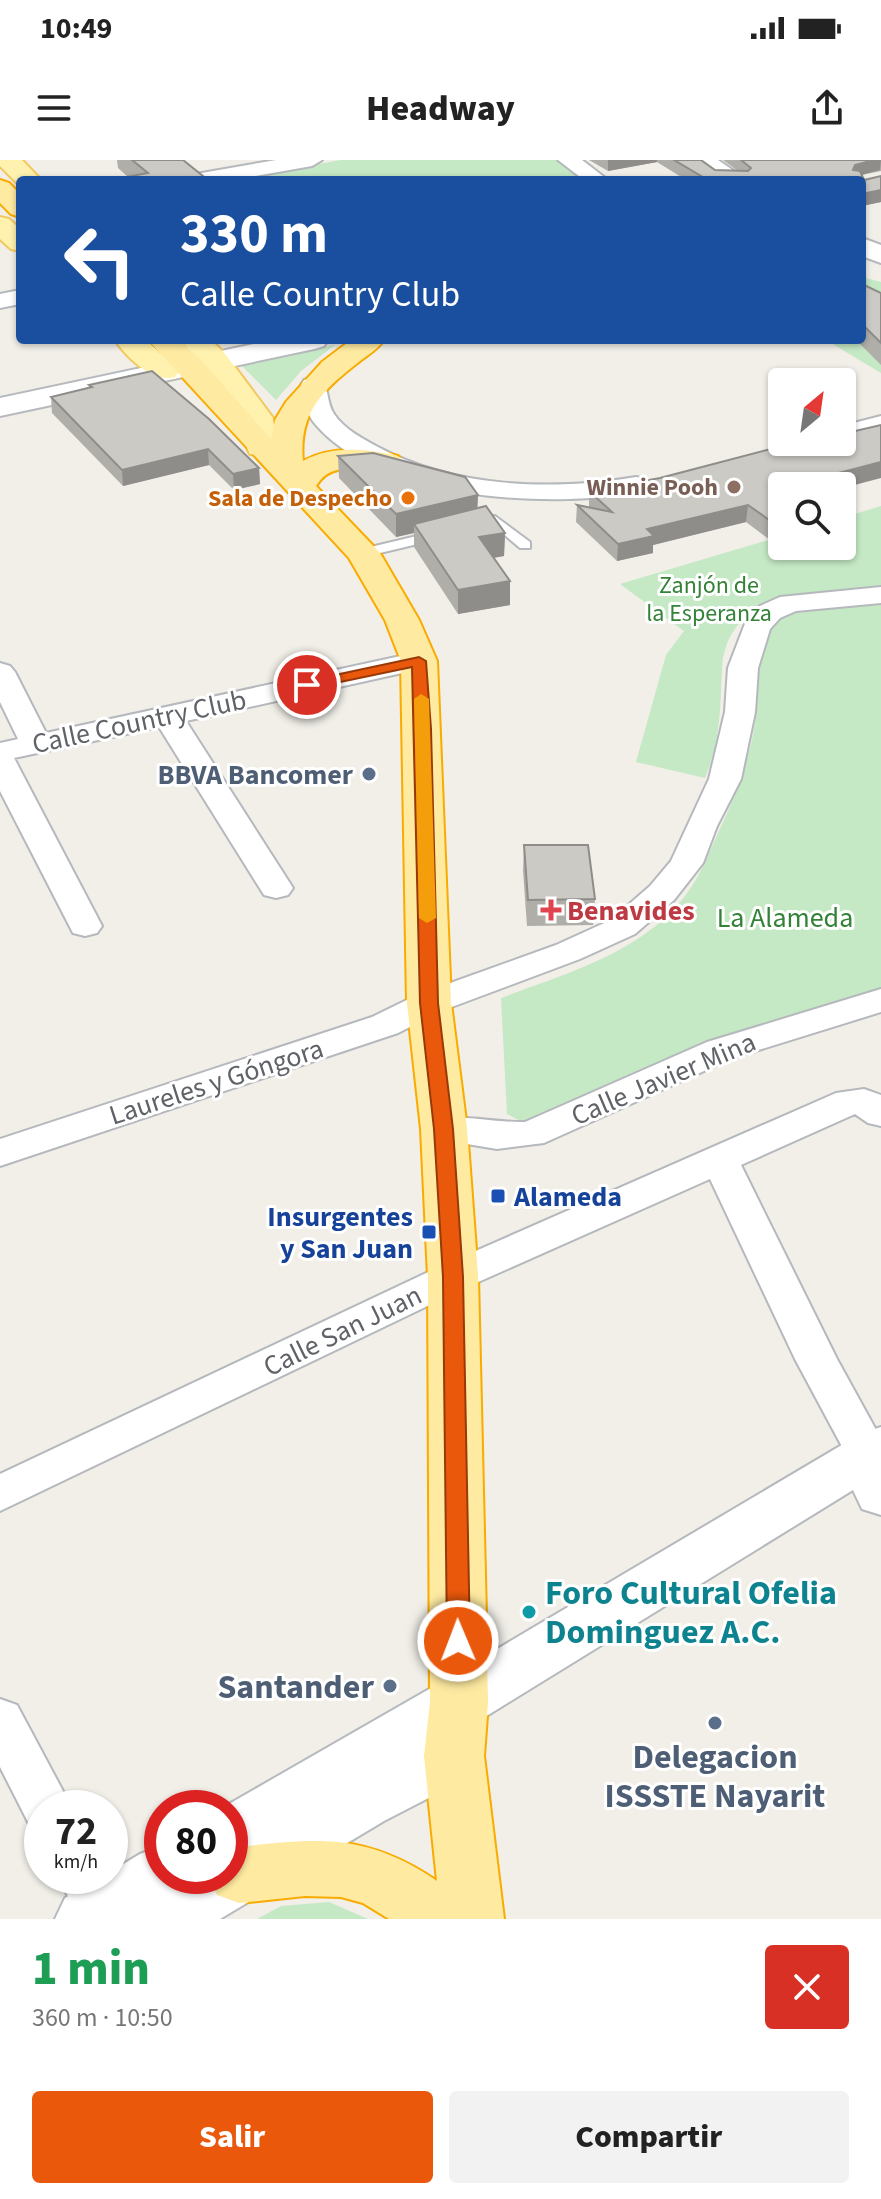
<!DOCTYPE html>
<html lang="es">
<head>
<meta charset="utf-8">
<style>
  :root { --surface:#fff; --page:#f2f2f2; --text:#222; --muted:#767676; --accent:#ea580c }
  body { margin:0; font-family:"Source Sans 3",sans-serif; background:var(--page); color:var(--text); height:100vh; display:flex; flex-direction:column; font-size:30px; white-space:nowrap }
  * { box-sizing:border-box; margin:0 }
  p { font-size:26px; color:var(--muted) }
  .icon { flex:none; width:44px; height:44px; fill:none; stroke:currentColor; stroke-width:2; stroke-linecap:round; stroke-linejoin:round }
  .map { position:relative; height:1759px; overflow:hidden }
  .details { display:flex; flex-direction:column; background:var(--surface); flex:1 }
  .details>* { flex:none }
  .banner { position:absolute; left:16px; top:16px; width:850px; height:168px; border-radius:8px; box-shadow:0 2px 6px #0004; background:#1a4fa0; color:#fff; overflow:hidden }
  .needle { width:52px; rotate:29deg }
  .fabs { position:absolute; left:768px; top:208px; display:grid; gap:16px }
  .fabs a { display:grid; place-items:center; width:88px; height:88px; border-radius:8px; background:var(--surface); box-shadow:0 2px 6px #0004; font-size:40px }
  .speed { position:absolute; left:24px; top:1630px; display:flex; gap:16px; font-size:40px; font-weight:700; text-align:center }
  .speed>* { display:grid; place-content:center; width:104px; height:104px; border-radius:50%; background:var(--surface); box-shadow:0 2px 6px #0004; line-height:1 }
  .speed small { font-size:20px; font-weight:400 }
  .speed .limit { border:12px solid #d22; background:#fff; color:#111 }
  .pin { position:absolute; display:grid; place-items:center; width:68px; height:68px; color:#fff; margin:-34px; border:4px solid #fff; border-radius:50%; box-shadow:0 2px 8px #0007 }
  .me { position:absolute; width:88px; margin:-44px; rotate:359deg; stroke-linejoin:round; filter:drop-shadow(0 0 6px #0008) }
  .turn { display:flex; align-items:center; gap:28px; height:168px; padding:0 32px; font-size:36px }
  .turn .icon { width:104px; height:104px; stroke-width:2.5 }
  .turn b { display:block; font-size:56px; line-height:68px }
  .round { display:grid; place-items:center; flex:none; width:84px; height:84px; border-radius:8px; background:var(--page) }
  .headline { display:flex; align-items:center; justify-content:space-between; height:136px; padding:0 32px }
  h1 { font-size:48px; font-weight:800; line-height:60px; color:#1e9e55 }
  .action { display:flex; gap:16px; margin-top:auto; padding:16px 32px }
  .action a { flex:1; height:92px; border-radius:8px; background:var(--accent); color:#fff; font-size:32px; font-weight:800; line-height:92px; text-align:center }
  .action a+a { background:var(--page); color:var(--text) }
  .status { display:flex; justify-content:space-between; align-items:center; height:56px; padding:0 40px; background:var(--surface); direction:ltr }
  .status svg { height:22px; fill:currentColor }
  header { display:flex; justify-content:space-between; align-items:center; height:104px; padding:0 32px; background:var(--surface); font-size:36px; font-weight:800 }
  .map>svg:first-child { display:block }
</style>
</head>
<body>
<div class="status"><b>10:49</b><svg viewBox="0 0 49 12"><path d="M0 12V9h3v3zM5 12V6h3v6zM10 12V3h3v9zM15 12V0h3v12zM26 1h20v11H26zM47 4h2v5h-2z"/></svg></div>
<header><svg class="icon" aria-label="menu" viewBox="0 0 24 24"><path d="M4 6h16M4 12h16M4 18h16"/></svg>Headway<svg class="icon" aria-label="share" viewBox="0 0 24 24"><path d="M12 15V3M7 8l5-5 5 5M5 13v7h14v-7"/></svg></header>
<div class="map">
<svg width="881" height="1759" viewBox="0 0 881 1759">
  <rect width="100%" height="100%" fill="#f1efe8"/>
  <!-- green -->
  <path fill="#c5e8c5" d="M341,0H556L589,20H231Z
    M862,117L881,122V213L826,180H862Z
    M335,185L301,211L276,240L240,204Z
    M881,346V426C821,434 728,426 722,508C720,549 721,579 705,618L636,602L666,495L684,471L620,424L782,376V386H842V358Z
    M881,445V828L641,909L539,957L522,962L507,954L501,838C570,812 655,789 695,721C705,705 711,688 719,671C736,634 751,597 756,556C759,535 755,481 769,467C791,444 852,446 881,445Z
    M329,1742L368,1759H257L281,1746Z"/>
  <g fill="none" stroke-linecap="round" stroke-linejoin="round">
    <defs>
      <path id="service" d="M495,356L530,382V388H520L493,365L474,370L467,366Z
        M438,371L445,375L443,378L363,397L356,393L358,390Z"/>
      <path id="minor" d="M276,0H322L312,6L232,20H186L196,14Z
        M558,0H582L608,20H584Z
        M20,130V144L0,148V134Z
        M313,218L322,220C329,230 327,244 334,254C344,269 363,279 378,287C455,328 552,331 636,317L645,319L649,325L645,331L636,333C545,348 381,340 316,265C306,254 304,239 301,225L304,220Z
        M881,256V271L842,282V266Z
        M881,427V443L796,451L780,458L770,469L758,508L755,552L741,619L717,666L703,703L674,740L635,774L580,799L441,851L398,873L0,1006V979L372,857L417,835L556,785L611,760L650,726L671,701L709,619L725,552L728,508L746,461L760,446L780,437Z
        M419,492L429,495L434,501L429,507L186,561L293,728L288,735L276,738L264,735L159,567L14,598L102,766L97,773L85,776L73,773L0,631V583L18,579L0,542V503L10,506L15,512L46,573Z
        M881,829V852L733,898L544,983L497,989L431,978L425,969L431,960C456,953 496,963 525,962L707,882Z
        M864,929L881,935V966L868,963L855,954L741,1005L837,1199L881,1279V1308L868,1312L853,1307L795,1199L710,1019L467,1127L0,1351V1314L439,1107L836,933Z
        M0,1539L17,1545L72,1648H42V1668L29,1664L0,1607Z
        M58,1716H110L132,1759H79Z"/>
      <path id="tertiary" d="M688,0H718L747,20H716Z
        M881,1267V1355L862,1349L853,1330L480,1560L459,1567L438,1560L430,1542L438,1524L862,1273Z"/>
      <path id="secondary" d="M862,78L881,85V103L862,96Z
        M273,180H328L324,186L314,189L0,256V238Z
        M459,1517L480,1524L488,1542L480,1560L459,1572L475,1578L484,1596L475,1614L384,1661L220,1759H55L65,1738L103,1716H110V1712L140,1694L162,1686V1716H230V1648H222L438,1524Z"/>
      <path id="primary" d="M0,0H22L41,20H20L19,25L0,6Z
        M0,57L9,59L20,69V91L11,89L0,79Z
        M115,180H146L180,211L175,217C153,223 127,198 115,180Z
        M181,180H211L226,195L273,258L277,287L272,294L261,296L250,294C242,282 247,268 241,256C227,227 199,206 181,180Z"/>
      <path id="trunk" d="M0,20L9,23L20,34V57L11,54L0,43Z
        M148,180H179L201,200L271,279L275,260L286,242L322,202L351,180H384C378,189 369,194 360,201C324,229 298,252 303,301C332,285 367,289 398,296L403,303L398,310C370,317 335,295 316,326L380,393L419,460L437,501L451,843L467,969L478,1117L488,1542L484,1596L504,1759H389L363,1743L341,1737L305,1736L239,1743L217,1735L208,1716H230V1690L239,1687C319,1678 367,1673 437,1721L424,1596L430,1542L428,1117L421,969L407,843L401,501L385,460L349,398Z"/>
    </defs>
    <!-- service casing -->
    <use href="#service" stroke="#b5b8bc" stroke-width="4"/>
    <!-- minor casing -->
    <use href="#minor" stroke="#b5b8bc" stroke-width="4"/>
    <!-- tertiary casing -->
    <use href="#tertiary" stroke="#b5b8bc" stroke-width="4"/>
    <!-- secondary casing -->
    <use href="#secondary" stroke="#b6babf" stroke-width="4"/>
    <!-- primary casing -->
    <use href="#primary" stroke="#f2c960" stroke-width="4"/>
    <!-- trunk casing -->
    <use href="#trunk" stroke="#f9ab00" stroke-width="4"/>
    <!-- service -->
    <use href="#service" fill="#fff" fill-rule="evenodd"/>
    <!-- minor -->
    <use href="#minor" fill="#fff" fill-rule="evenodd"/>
    <!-- tertiary -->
    <use href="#tertiary" fill="#fff" fill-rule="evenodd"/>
    <!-- secondary -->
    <use href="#secondary" fill="#fff" fill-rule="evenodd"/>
    <!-- primary -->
    <use href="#primary" fill="#fff2af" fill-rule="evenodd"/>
    <!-- trunk -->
    <use href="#trunk" fill="#feeaa1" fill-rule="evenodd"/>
  </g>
  <!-- wall -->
  <path fill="#afaea9" d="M117,0H183L208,20L128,17L118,8Z
    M589,0H701L715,10L738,11L723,0H881V11L862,15L864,20L881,16V42L862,46V20H686L657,2L608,11Z
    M862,124L881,133V205L856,180H862Z
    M89,225L259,308L260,324L234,330L209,305L123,326L52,253L51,237L89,228Z
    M842,282L847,327L846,336L782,326L770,380L746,362L653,385V393L617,401L576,362L577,345L589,348V331L660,318Z
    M338,296L478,335L477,349L505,373L504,396L494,398L510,445L458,454L414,387V373L396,377L339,318Z
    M524,685L595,739L593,765L527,766L523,711Z"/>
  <!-- shaded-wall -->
  <path fill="#8f8d8a" d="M608,0H657V2L608,11Z
    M874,0H881L880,10L853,17L855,5Z
    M881,30V42L862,46V34Z
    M208,289L209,305L123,326L122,310Z
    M881,302V318L847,327L846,336L842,337V326H820L839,313Z
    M259,308L260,324L234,330L233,314Z
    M478,335L477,357L414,364V373L396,377V354Z
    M748,345L746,362L653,385V393L617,401L618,384L647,369Z
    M782,360V376L770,380L772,362Z
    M505,373L504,396L479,400V377Z
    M510,421V445L458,454V430Z"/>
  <!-- building -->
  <path fill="#cccac5" stroke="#8f8d8a" stroke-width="2" d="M132,0H183L208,20H111L148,13Z
    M674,0H701L715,10L748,11L751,8L741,0H874L855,5L853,10L860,11L864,20L881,16V30L862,34V20H708Z
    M862,124L881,133V183L862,164Z
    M152,211L209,259L259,308L233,314L208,289L122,310L51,237L92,227L89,225Z
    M881,265V302L839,313L848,319L820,326H782V360L772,362L748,345L647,369L654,376L618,384L577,345L612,352L589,331L660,318L797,282H842V274Z
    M373,293L465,317L478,335L396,354L338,296Z
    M486,346L505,373L479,377L510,421L458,430L414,364Z
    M524,685H588L595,739L528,740Z"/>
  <!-- route -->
  <path fill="#ea580c" stroke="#983908" stroke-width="2" d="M419,497L426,501L431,569L438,843L453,969L463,1117L470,1481L467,1488L458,1491L450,1488L447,1481L443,1117L434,969L420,843L412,507L307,529L299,525L307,521Z"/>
  <!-- slow -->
  <path fill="#f59e0b" d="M421,534L429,539L436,758L427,763L419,758L414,539Z"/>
  <!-- markers -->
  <circle fill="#8d6e63" stroke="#fff" stroke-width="3" cx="734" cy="327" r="8"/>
  <circle fill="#e8710a" stroke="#fff" stroke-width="3" cx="408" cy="338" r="8"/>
  <g fill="#5c6f8a" stroke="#fff" stroke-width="3">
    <circle cx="369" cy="614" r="8"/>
    <circle cx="390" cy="1526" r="8"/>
    <circle cx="715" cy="1563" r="8"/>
  </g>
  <path fill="#e0444e" stroke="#fff" stroke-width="3" d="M547 738h8v8h8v8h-8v8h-8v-8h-8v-8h8z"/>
  <g fill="#1a4fb4" stroke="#fff" stroke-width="3">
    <rect x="490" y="1028" width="16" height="16" rx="4"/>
    <rect x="421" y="1064" width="16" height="16" rx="4"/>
  </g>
  <circle fill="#0f9aa8" stroke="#fff" stroke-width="3" cx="529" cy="1452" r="8"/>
  <g text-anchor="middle" stroke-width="6" stroke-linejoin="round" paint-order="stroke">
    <!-- far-education labels -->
    <g font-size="24" font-weight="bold" fill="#785e54" stroke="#fff" text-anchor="end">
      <text x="718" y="335">Winnie Pooh</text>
    </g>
    <!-- far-food labels -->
    <g font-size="24" font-weight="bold" fill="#c56008" stroke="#fff" text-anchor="end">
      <text x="392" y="346">Sala de Despecho</text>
    </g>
    <!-- far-park labels -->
    <g font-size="24" fill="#348238" stroke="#fff">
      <text x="709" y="433">Zanjón de<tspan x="709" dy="28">la Esperanza</tspan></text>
    </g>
    <!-- street labels -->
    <g font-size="28" fill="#5f6368" stroke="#fff">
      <text transform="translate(139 561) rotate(-12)" y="10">Calle Country Club</text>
      <text transform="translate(663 918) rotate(-23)" y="10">Calle Javier Mina</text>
      <text transform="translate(216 921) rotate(-18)" y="10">Laureles y Góngora</text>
      <text transform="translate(342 1170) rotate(-26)" y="10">Calle San Juan</text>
    </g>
    <!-- service labels -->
    <g font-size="28" font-weight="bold" fill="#4e5e75" stroke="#fff" text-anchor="end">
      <text x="353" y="624">BBVA Bancomer</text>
    </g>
    <!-- health labels -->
    <g font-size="28" font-weight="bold" fill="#be3a42" stroke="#fff" text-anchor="start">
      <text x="567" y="760">Benavides</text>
    </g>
    <!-- park labels -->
    <g font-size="28" fill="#348238" stroke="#fff">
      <text x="785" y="767">La Alameda</text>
    </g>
    <!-- transit labels -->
    <g font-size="28" font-weight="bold" fill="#164399" stroke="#fff" text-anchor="start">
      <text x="514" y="1046">Alameda</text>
      <text x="413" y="1066" text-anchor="end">Insurgentes<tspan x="413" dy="32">y San Juan</tspan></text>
    </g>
    <!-- near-culture labels -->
    <g font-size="34" font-weight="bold" fill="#0d838f" stroke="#fff" text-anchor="start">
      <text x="545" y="1444">Foro Cultural Ofelia<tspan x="545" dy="39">Dominguez A.C.</tspan></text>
    </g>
    <!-- near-service labels -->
    <g font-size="34" font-weight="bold" fill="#4e5e75" stroke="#fff" text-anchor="end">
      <text x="374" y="1538">Santander</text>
      <text x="715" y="1608" text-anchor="middle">Delegacion<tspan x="715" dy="39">ISSSTE Nayarit</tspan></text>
    </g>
  </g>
</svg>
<div class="fabs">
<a><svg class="needle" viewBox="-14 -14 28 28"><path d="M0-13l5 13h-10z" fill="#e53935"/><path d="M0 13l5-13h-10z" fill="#767676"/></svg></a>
<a><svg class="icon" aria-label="search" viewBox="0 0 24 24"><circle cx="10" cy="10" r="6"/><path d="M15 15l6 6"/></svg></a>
</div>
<div class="speed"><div>72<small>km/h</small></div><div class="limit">80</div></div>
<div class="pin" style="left:307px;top:525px;background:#d93025"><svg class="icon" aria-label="arrive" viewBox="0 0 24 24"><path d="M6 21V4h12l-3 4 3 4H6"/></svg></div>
<svg class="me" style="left:458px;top:1481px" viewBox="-20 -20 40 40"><circle r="17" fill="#ea580c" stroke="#fff" stroke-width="3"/><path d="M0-11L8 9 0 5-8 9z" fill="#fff"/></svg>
<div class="banner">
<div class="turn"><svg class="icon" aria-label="left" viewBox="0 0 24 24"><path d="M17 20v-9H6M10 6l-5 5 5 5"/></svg><div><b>330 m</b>Calle Country Club</div></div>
</div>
</div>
<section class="details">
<div class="headline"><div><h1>1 min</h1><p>360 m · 10:50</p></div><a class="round" style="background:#d93025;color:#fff"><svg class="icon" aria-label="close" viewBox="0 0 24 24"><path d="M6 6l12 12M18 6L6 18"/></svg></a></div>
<div class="action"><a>Salir</a><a>Compartir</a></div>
</section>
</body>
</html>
